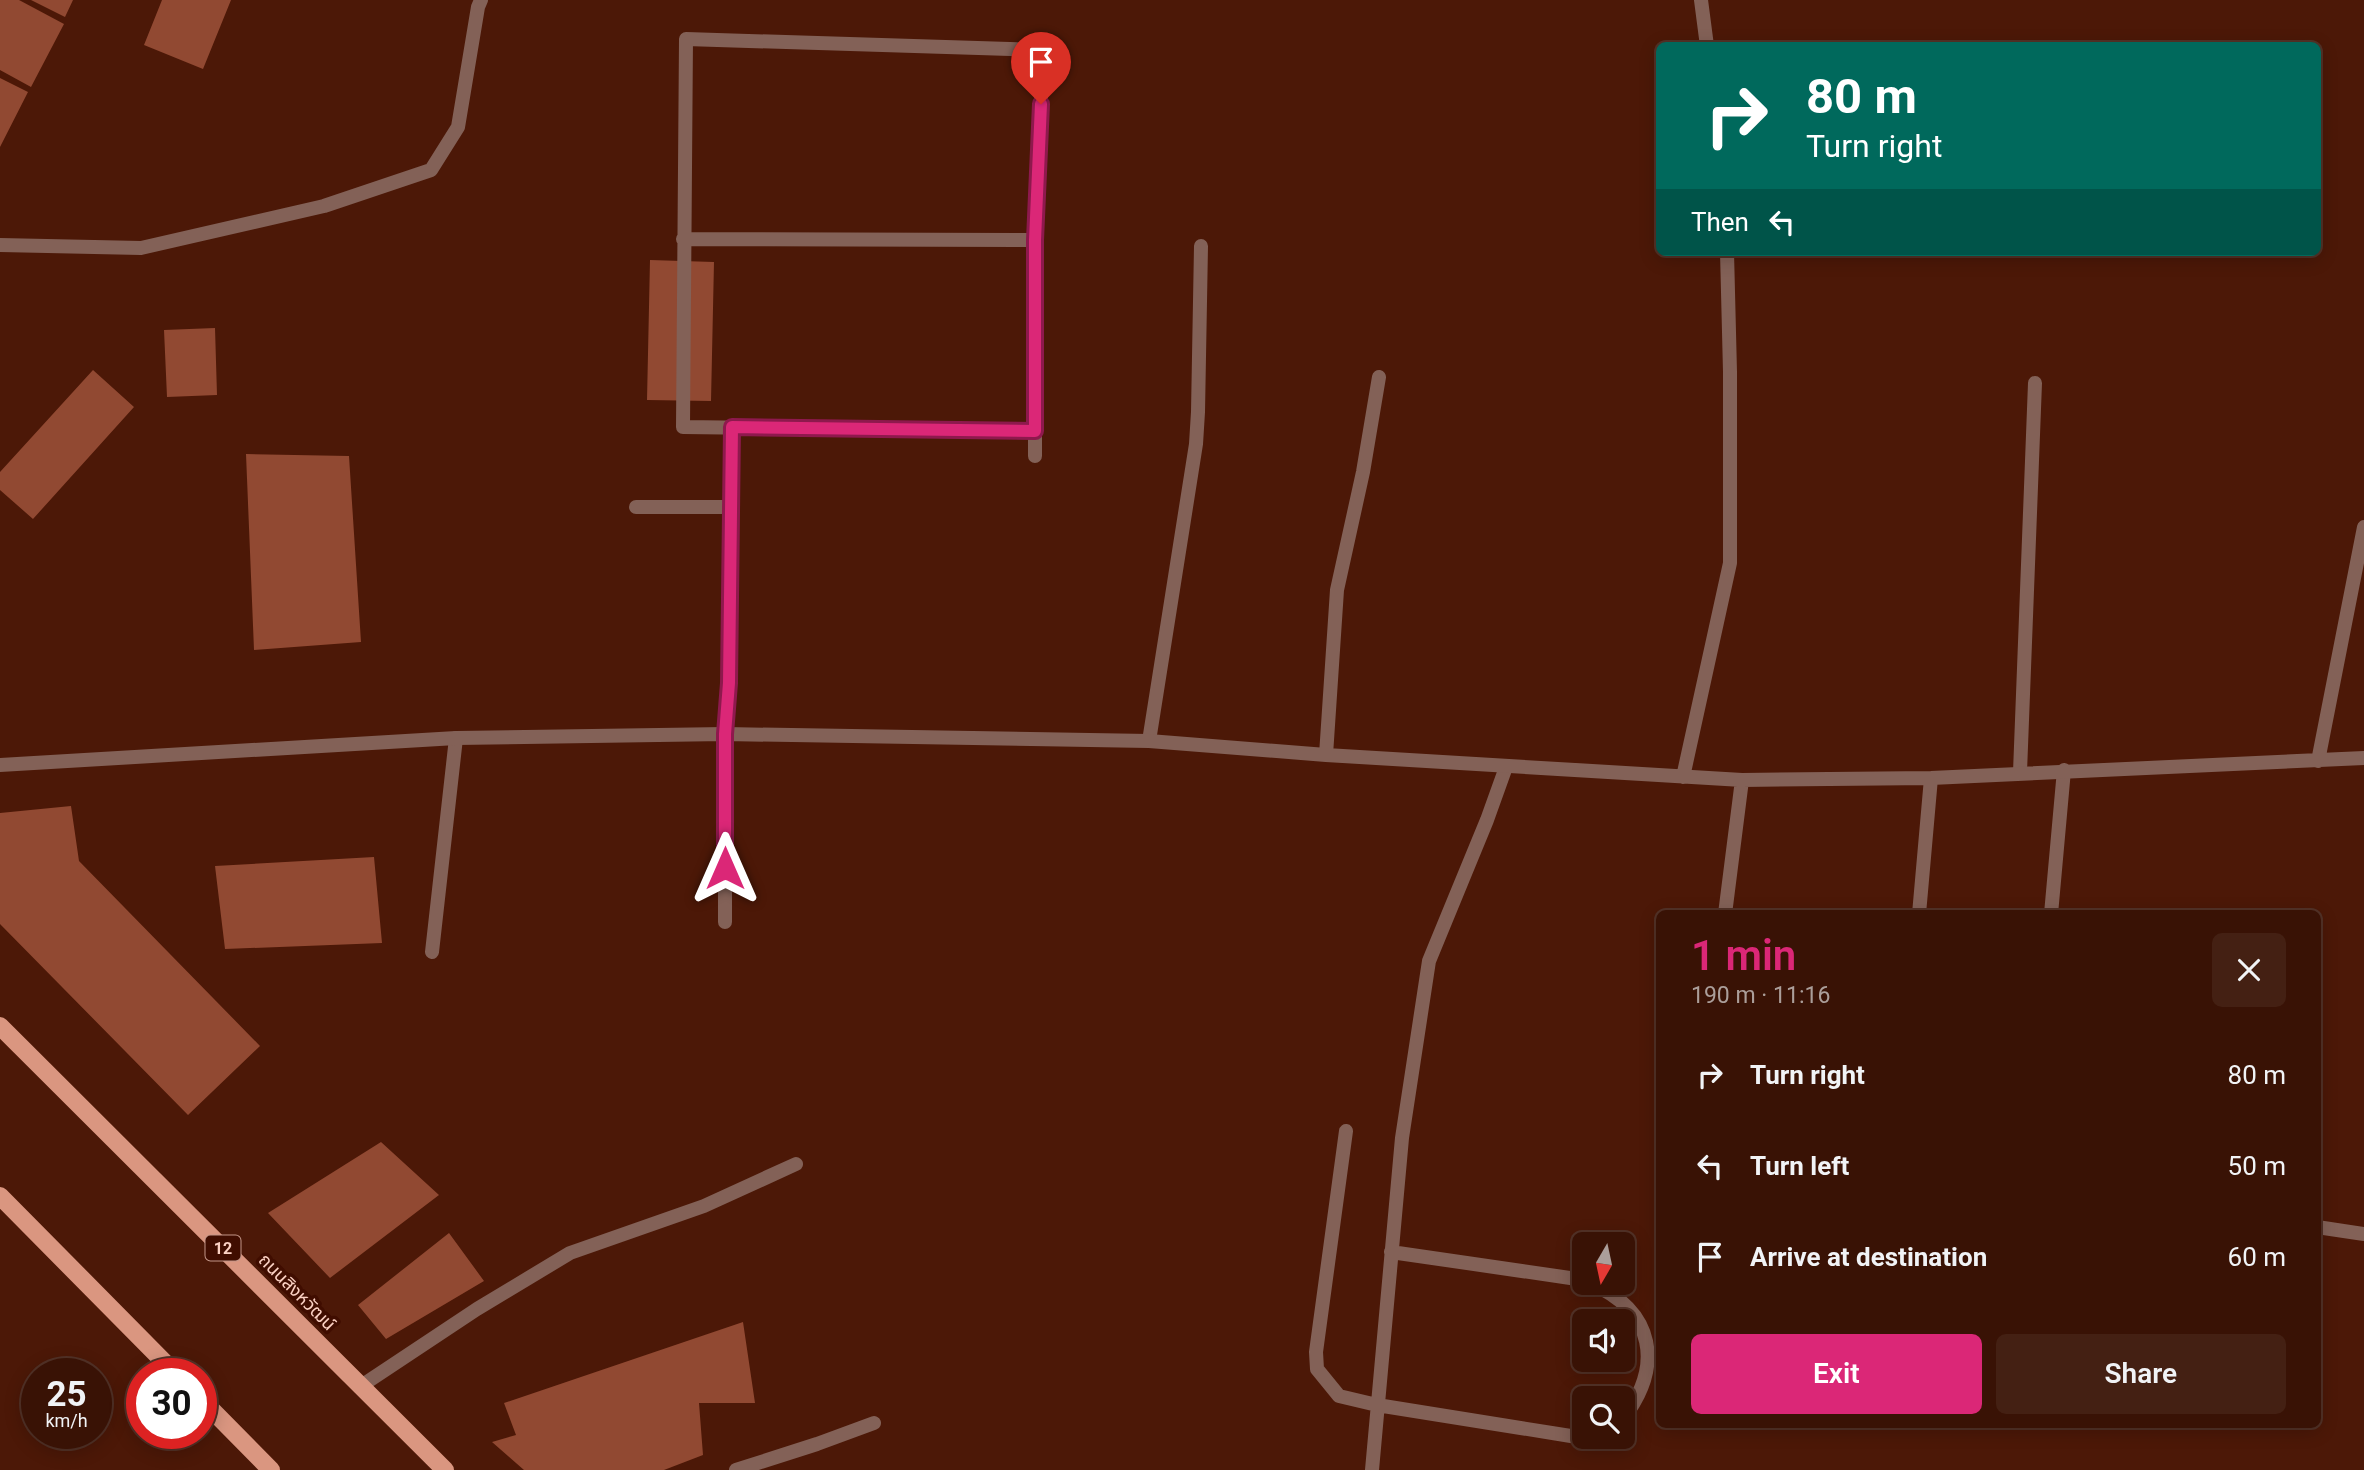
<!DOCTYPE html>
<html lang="en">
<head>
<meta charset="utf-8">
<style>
  :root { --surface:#391205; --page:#442013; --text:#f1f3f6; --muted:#ab9e9a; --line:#533227; --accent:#db2777 }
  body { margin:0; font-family:Roboto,"Noto Sans Thai",sans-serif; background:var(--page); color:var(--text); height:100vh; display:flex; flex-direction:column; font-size:26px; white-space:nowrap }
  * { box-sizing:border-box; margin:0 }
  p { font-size:23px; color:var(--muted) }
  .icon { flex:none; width:38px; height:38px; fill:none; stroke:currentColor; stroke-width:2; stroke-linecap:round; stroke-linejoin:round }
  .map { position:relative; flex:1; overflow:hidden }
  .details { position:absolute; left:1656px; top:910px; width:665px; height:518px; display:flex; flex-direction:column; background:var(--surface); border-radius:10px; box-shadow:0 4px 18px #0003,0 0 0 2px var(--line) }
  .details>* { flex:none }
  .guide { position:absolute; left:1656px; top:42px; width:665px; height:214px; border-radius:10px; box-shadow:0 4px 18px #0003,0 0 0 2px var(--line); background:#00695c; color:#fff; overflow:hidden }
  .needle { width:46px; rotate:189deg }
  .tools { position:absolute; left:1572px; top:1232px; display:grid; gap:14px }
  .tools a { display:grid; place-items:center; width:63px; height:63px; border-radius:10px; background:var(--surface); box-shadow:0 4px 18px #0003,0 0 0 2px var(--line); font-size:35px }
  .speed { position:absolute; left:21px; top:1358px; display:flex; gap:14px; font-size:35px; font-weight:700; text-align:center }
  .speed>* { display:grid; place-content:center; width:91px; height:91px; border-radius:50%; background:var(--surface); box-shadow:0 4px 18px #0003,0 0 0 2px var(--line); line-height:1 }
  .speed small { font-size:18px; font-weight:400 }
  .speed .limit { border:10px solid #d22; background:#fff; color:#111 }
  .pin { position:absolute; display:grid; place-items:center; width:60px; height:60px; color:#fff; margin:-72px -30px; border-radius:50% 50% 50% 0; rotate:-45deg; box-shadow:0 0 7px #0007 }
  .pin .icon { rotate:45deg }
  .me { position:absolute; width:77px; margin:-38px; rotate:0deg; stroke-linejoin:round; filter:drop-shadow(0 0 5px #0008) }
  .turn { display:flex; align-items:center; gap:24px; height:147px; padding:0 35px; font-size:32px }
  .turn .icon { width:91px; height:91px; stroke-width:2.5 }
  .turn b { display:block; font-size:49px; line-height:60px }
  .then { display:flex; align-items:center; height:66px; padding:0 35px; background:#0003; gap:14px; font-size:26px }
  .round { display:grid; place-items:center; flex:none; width:74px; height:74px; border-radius:10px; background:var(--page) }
  .headline { display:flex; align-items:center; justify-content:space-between; height:119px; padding:0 35px }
  h1 { font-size:42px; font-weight:600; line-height:52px; color:var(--accent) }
  .cta { display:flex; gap:14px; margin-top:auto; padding:14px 35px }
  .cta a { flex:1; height:80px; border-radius:10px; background:var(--accent); color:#fff; font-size:28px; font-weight:600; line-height:80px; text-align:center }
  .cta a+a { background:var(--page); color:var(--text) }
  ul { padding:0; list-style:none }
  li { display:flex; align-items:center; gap:21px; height:91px; padding:0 35px }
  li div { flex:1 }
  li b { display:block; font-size:26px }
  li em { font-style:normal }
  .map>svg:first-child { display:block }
</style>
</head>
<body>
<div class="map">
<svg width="2364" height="1470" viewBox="0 0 2364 1470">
  <rect width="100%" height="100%" fill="#4c1807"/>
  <!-- building -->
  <path fill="#914932" d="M0,0H19L64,24L31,87L0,70Z
    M31,0H73L65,17Z
    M162,0H231L203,69L144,45Z
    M0,78L28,92L0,147Z
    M650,260L714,262L711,401L647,400Z
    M215,328L217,395L167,397L164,330Z
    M93,370L134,407L33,519L0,490V472Z
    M246,454L349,456L361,642L254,650Z
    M71,806L79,861L260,1046L188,1115L0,924V813Z
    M374,857L382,943L225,949L215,866Z
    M381,1142L439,1195L330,1278L268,1213Z
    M449,1233L484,1281L386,1339L358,1305Z
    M743,1322L755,1403H699L703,1455L664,1470H524L492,1442L516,1435L504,1403Z"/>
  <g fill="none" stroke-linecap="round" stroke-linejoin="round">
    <!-- lane -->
    <path stroke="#836157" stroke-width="14" d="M683,239L1035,240
      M1035,456V240L1043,50L686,39L683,427L1035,431
      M636,507H730
      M725,734L729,683L732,427
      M1149,741L1196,444L1198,412L1201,246
      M2020,772L2035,383
      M2051,914L2064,770
      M432,952L456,738
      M1346,1131L1316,1352L1317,1369L1339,1396L1377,1405L1577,1437L1584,1436
      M2317,1227L2364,1234
      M1391,1252L1584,1280
      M1590,1283C1655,1311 1664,1366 1622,1420
      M1372,1470L1402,1138L1429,961L1487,820L1506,767"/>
    <!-- street -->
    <path stroke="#836157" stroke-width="14" d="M1701,0L1707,46
      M0,245L141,248L324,206L431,170L458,127L478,7L481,0
      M1326,755L1337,590L1363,472L1379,377
      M2318,761L2364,527
      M0,765L456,738L725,734L1149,741L1326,755L1742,780L1931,778L2364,758
      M1683,777L1730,563V372L1727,252
      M1725,914L1742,780
      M1919,914L1931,778
      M725,922V734
      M361,1386L477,1309L570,1253L704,1206L796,1164
      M736,1470L817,1444L874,1423"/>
    <!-- primary -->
    <path stroke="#da9680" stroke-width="18" d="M0,1026L445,1470
      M0,1196L176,1374
      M201,1399L271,1470"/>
  </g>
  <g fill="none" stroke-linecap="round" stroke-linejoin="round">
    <defs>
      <path id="route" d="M725,868V734L729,683L732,427L1035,431V240L1041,104"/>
    </defs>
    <!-- route casing -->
    <use href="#route" stroke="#8e194d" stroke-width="18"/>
    <!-- route -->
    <use href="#route" stroke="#db2777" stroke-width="12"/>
  </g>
  <g text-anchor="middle" stroke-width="7" stroke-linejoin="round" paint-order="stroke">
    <!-- shield labels -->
    <rect fill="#400d00" stroke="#c39688" stroke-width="2" x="205.5" y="1235.5" width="35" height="25" rx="5"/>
    <g font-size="16" font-weight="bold" fill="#fbd1c3">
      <text x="223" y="1254">12</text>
    </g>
    <!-- street labels -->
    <g font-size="18" fill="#fbd1c3" stroke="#400d00">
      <text transform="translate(297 1292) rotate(45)" y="6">ถนนสิงหวัฒน์</text>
    </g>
  </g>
</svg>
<div class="tools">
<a><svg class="needle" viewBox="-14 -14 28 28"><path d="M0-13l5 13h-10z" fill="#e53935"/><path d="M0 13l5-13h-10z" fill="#ab9e9a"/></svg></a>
<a><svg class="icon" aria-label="sound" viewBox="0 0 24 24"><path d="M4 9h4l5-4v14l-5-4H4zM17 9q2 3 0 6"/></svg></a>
<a><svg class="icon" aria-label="search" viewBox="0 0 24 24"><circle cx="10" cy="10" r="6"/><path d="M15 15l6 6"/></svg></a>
</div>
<div class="speed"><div>25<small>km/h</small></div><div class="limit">30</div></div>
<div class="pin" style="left:1041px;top:104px;background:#d93025"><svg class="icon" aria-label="arrive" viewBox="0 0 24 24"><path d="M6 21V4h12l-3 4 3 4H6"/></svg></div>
<svg class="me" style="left:725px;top:868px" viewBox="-20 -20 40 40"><path d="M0-17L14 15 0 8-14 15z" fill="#db2777" stroke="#fff" stroke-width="4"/></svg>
<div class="guide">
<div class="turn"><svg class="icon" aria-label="right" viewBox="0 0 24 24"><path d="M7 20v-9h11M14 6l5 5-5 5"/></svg><div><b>80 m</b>Turn right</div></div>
<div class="then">Then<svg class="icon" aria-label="left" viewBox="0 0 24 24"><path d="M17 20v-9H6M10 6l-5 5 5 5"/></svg></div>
</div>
<section class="details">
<div class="headline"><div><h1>1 min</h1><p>190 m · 11:16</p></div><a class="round"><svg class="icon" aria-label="close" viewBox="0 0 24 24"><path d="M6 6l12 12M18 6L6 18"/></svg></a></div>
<ul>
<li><svg class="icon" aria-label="right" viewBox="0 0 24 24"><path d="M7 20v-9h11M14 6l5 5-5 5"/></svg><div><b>Turn right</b></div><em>80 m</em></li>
<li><svg class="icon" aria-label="left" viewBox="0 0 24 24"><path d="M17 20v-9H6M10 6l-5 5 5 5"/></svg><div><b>Turn left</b></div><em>50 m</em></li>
<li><svg class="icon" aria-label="arrive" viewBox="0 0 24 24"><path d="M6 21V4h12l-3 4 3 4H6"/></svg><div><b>Arrive at destination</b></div><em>60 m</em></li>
</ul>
<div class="cta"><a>Exit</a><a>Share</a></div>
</section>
</div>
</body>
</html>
